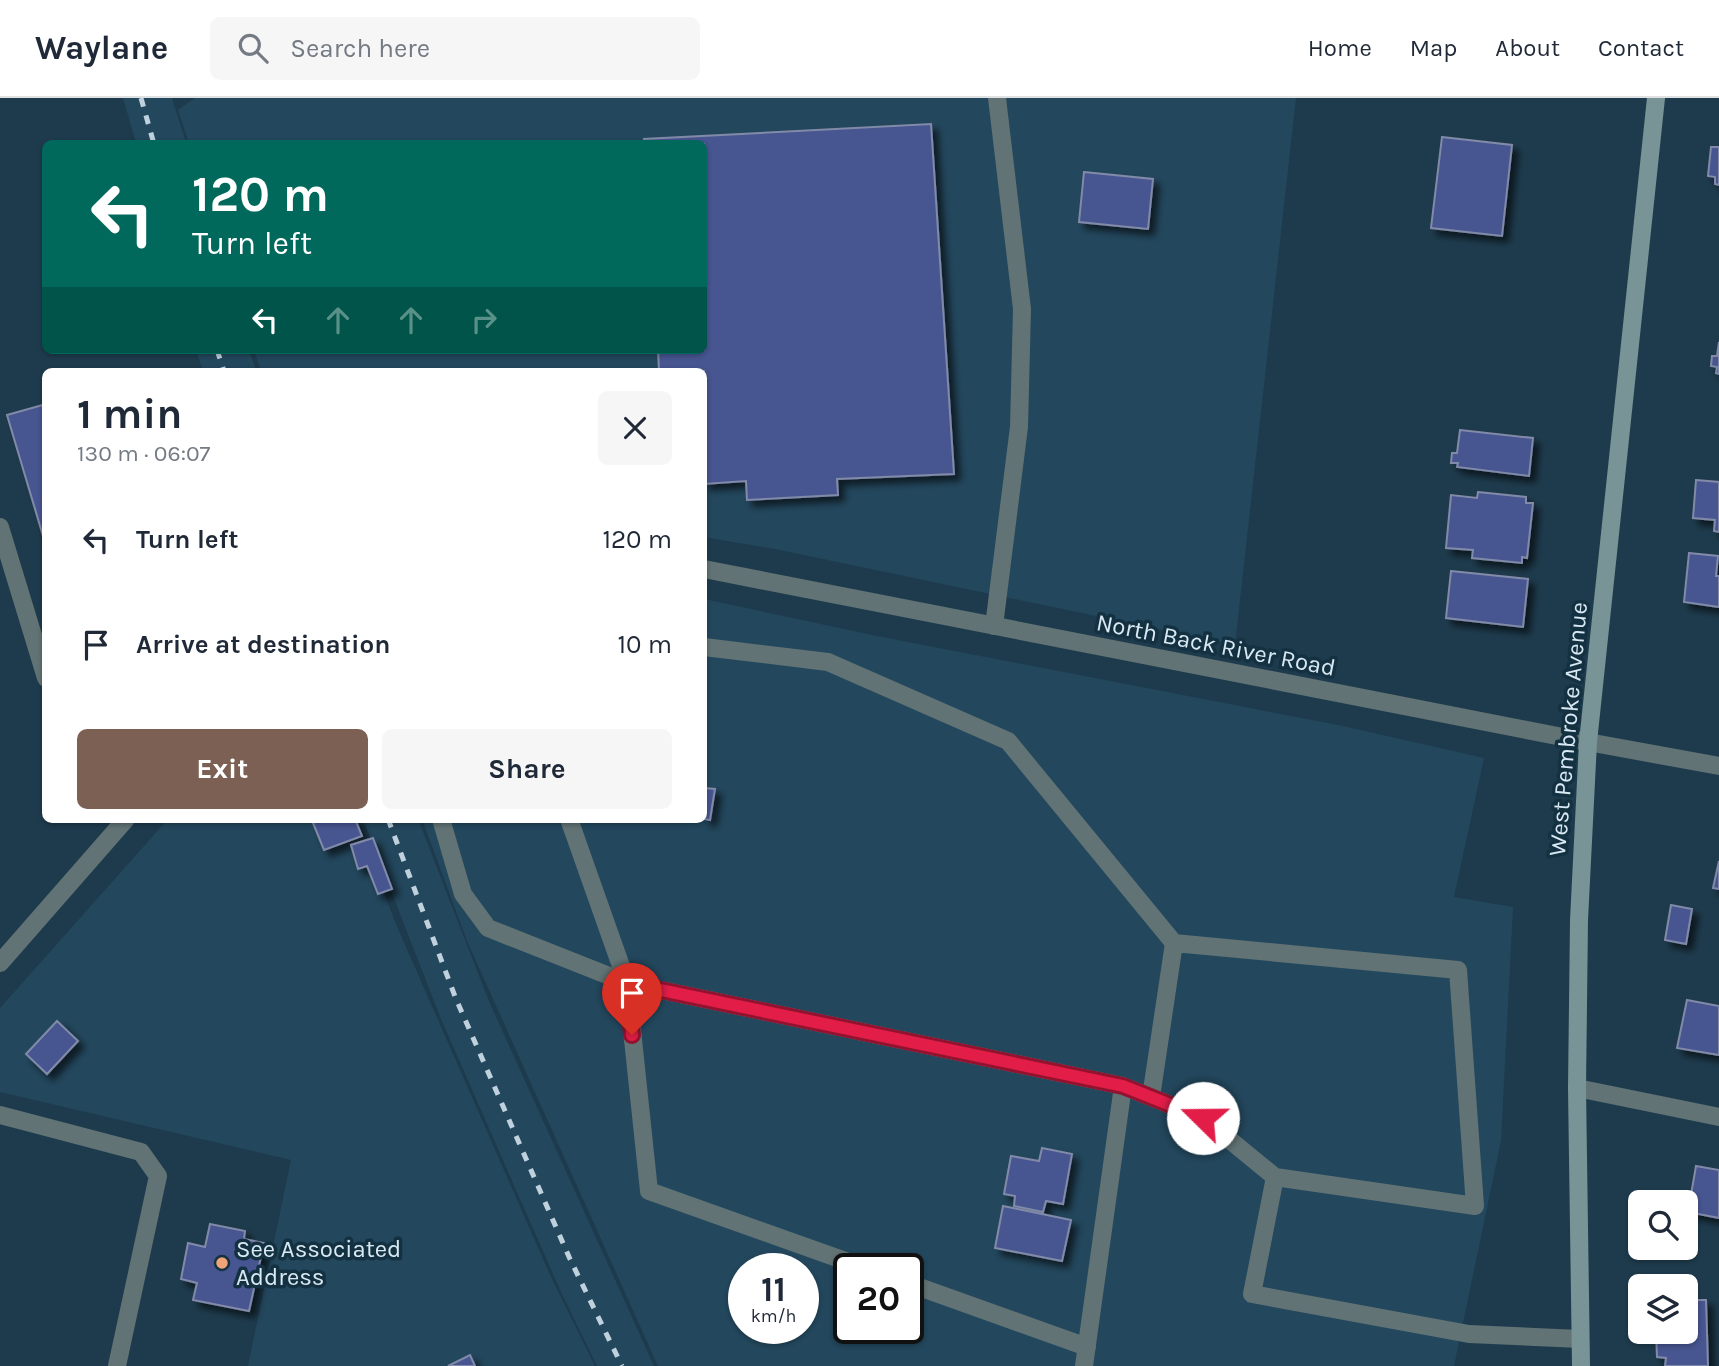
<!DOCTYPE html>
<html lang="en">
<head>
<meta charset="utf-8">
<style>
  :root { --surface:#fff; --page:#f6f6f7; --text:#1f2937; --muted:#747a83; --line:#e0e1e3; --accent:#7d6054 }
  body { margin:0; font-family:Karla,sans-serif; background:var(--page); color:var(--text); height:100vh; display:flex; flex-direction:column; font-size:26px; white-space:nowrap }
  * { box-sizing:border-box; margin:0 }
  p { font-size:23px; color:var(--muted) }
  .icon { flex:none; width:38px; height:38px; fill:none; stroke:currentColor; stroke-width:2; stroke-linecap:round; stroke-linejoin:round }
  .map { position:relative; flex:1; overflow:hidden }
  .sheet { position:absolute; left:42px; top:270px; width:665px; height:455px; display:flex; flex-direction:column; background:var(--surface); border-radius:10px; box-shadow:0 2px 5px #0004 }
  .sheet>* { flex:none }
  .guide { position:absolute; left:42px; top:42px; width:665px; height:214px; border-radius:10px; box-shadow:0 2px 5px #0004; background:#00695c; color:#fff; overflow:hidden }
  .controls { position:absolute; left:1628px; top:1092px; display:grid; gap:14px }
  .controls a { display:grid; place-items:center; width:70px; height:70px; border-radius:10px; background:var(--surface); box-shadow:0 2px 5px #0004; font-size:35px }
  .speed { position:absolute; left:728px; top:1155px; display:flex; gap:14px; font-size:35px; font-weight:700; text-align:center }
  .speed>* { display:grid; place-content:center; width:91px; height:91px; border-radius:50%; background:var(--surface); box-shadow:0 2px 5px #0004; line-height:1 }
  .speed small { font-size:18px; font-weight:400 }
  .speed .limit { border:4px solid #111; border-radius:10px; background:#fff; color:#111 }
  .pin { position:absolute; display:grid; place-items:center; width:60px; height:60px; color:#fff; margin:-72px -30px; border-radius:50% 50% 50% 0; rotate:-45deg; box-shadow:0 0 7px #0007 }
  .pin .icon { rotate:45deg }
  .me { position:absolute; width:77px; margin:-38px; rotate:292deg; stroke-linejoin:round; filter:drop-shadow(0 0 5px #0008) }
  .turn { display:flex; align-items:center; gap:24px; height:147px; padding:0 35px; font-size:32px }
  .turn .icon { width:91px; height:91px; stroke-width:2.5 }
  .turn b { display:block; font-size:49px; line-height:60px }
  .lanes { display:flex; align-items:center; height:66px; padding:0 35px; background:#0003; justify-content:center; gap:35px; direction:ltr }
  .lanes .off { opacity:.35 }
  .round { display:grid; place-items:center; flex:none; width:74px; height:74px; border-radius:10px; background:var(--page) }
  .head { display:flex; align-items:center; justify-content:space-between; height:119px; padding:0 35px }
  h1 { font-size:42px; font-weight:700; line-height:52px }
  .primary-button { display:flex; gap:14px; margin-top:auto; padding:14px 35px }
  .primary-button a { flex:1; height:80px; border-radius:10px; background:var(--accent); color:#fff; font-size:28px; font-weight:700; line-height:80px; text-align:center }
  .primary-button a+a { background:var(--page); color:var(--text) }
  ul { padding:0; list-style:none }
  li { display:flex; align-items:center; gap:21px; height:105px; padding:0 35px }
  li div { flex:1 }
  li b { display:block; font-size:26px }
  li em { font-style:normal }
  header { display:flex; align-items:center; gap:42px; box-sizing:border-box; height:98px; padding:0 35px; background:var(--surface); border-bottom:2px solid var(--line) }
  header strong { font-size:33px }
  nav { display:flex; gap:38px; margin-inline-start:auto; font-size:24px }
  .search { width:490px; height:63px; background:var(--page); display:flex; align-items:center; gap:18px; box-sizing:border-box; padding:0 24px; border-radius:10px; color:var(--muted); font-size:26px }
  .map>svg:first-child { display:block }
</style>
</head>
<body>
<header>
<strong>Waylane</strong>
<div class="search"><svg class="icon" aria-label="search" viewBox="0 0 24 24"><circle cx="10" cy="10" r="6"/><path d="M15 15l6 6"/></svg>Search here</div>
<nav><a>Home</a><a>Map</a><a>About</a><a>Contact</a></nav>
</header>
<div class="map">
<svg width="1719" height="1268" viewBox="0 0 1719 1268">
  <defs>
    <filter id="shadow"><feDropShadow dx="6" dy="6" stdDeviation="3.5" flood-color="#0009"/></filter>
  </defs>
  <rect width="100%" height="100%" fill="#1e3b4d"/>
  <!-- built -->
  <path fill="#23475d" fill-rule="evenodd" d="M123,0H172L186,45H136Z
    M195,0H1296L1235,547L775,451L704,439V273H261L254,252H704V46L189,45L178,12Z
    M196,252H249L256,273H203Z
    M704,501L877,538L1343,628L1484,660L1454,799L1513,809L1501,1043L1454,1268H658L467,843L422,721H704ZM744,1171H803V1230H744ZM849,1171H908V1230H849Z
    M168,721H356L395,824L551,1179L595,1268H248L291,1062L0,994V910Z
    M363,721H418L488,901L654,1268H597L561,1194L441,921Z"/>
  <!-- building -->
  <path fill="#475590" stroke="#818aa8" stroke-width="2" filter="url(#shadow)" d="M931,26L954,376L837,381L838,397L747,402L746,383L704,386V273H659L658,252H704V46H645L644,41Z
    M1442,39L1512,47L1502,138L1431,130Z
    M1711,49H1719V87L1715,86V79L1708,78Z
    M1084,74L1153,81L1148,131L1079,124Z
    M1719,244V276L1716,275L1717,269L1711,268L1712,258H1717Z
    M46,306V448L7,317Z
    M1460,332L1533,340L1529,378L1457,369L1458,365H1451L1452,355H1457Z
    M1696,382L1719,384V434L1714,433L1715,422L1693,420Z
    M1478,394L1526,399V405H1533L1527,460L1522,459V465L1472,460L1473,452L1446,450L1451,397L1477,400Z
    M1689,455L1718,458L1716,478H1719V509L1684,504Z
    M1451,473L1528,481L1523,529L1446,520Z
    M704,690L715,691L710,722L704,721Z
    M323,721H355L362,738L324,752L313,725Z
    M373,740L392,791L378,796L367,768L358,771L351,747Z
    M1719,763V791L1713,790Z
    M1671,807L1692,811L1686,846L1665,842Z
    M1687,902L1719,908V957L1677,950Z
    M57,923L78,943L47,976L26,956Z
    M1042,1050L1072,1056L1063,1106L1046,1103L1043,1114L1014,1108L1015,1098L1004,1096L1011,1058L1039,1063Z
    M1696,1068L1719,1072V1120L1688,1114Z
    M1003,1108L1071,1122L1062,1163L995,1150Z
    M210,1126L245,1133L244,1141L264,1145L249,1213L193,1202L197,1185L181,1181L188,1145L205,1149Z
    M1685,1202H1706L1708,1268H1665L1666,1260L1657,1259L1656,1234H1685Z
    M470,1257L475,1268H448Z"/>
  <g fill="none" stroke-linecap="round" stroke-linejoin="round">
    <!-- lane -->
    <path stroke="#617374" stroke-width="18" d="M994,528L1019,329L1022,211L997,0
      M704,549L828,564L1008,643L1174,845
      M441,721L463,796L488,830L627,885
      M569,721L627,885
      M1151,999L1174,845L1458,872L1475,1108L1275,1079
      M868,1171L649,1093L627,885L1123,988
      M908,1185L1087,1249
      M1084,1268L1123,988L1203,1020L1275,1079L1252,1196L1469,1236L1580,1241"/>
    <!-- street -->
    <path stroke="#617374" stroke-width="18" d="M0,429L46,580
      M704,471L1588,644L1719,668
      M0,865L126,721
      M1577,990L1719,1019
      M0,1017L141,1054L158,1078L117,1268"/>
    <!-- secondary -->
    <path stroke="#789496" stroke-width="18" d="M1581,1268L1577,990L1579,822L1588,644L1656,0"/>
    <!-- rail -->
    <path stroke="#bfd1dd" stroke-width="5" stroke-dasharray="9 9" stroke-linecap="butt" d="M141,0L154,46
      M217,252L224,273
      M388,721L456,901L570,1161L622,1268"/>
  </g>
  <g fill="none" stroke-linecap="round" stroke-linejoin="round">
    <defs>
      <path id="route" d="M632,937L627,885L1123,988L1203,1020"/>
    </defs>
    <!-- route casing -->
    <use href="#route" stroke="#92132f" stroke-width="18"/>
    <!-- route -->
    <use href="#route" stroke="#e11d48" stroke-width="12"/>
  </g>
  <!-- markers -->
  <circle fill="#efa377" stroke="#143142" stroke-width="2.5" cx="222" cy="1165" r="7"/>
  <g text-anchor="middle" stroke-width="7" stroke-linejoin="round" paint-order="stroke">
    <!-- street labels -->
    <g font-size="24" fill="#d9e9f4" stroke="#143142">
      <text transform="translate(1216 547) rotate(11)" y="8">North Back River Road</text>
      <text transform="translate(1568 631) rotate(-85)" y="8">West Pembroke Avenue</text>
    </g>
    <!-- poi labels -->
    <g font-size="24" fill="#d9e9f4" stroke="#143142" text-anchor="start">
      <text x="236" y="1159">See Associated<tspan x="236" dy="28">Address</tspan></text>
    </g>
  </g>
</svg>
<div class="controls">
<a><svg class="icon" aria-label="search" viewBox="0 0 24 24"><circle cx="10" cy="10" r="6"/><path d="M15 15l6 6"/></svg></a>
<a><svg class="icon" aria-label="layers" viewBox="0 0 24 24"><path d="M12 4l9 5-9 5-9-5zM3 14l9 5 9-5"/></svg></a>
</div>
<div class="speed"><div>11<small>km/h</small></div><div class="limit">20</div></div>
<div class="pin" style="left:632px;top:937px;background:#d93025"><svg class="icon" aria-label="arrive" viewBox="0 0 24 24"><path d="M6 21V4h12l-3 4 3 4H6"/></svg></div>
<svg class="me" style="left:1203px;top:1020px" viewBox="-20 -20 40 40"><circle r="19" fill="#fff"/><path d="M0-13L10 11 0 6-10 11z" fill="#e11d48"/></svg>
<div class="guide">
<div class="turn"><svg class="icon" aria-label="left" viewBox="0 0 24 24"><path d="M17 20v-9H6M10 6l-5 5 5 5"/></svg><div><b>120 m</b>Turn left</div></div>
<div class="lanes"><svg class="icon" aria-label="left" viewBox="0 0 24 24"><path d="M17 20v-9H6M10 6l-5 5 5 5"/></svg><svg class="icon off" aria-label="ahead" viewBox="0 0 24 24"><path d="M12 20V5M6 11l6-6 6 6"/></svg><svg class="icon off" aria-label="ahead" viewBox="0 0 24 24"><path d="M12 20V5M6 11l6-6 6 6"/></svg><svg class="icon off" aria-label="right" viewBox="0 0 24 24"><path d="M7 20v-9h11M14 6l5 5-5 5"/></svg></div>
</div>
<section class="sheet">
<div class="head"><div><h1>1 min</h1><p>130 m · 06:07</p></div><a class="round"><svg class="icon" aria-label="close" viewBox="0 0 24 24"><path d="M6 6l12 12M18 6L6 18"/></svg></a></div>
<ul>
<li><svg class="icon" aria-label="left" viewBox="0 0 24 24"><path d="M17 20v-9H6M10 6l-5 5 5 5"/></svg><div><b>Turn left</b></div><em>120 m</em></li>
<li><svg class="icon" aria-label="arrive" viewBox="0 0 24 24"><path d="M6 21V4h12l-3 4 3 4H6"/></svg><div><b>Arrive at destination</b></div><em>10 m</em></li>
</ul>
<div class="primary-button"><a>Exit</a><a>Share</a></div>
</section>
</div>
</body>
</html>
